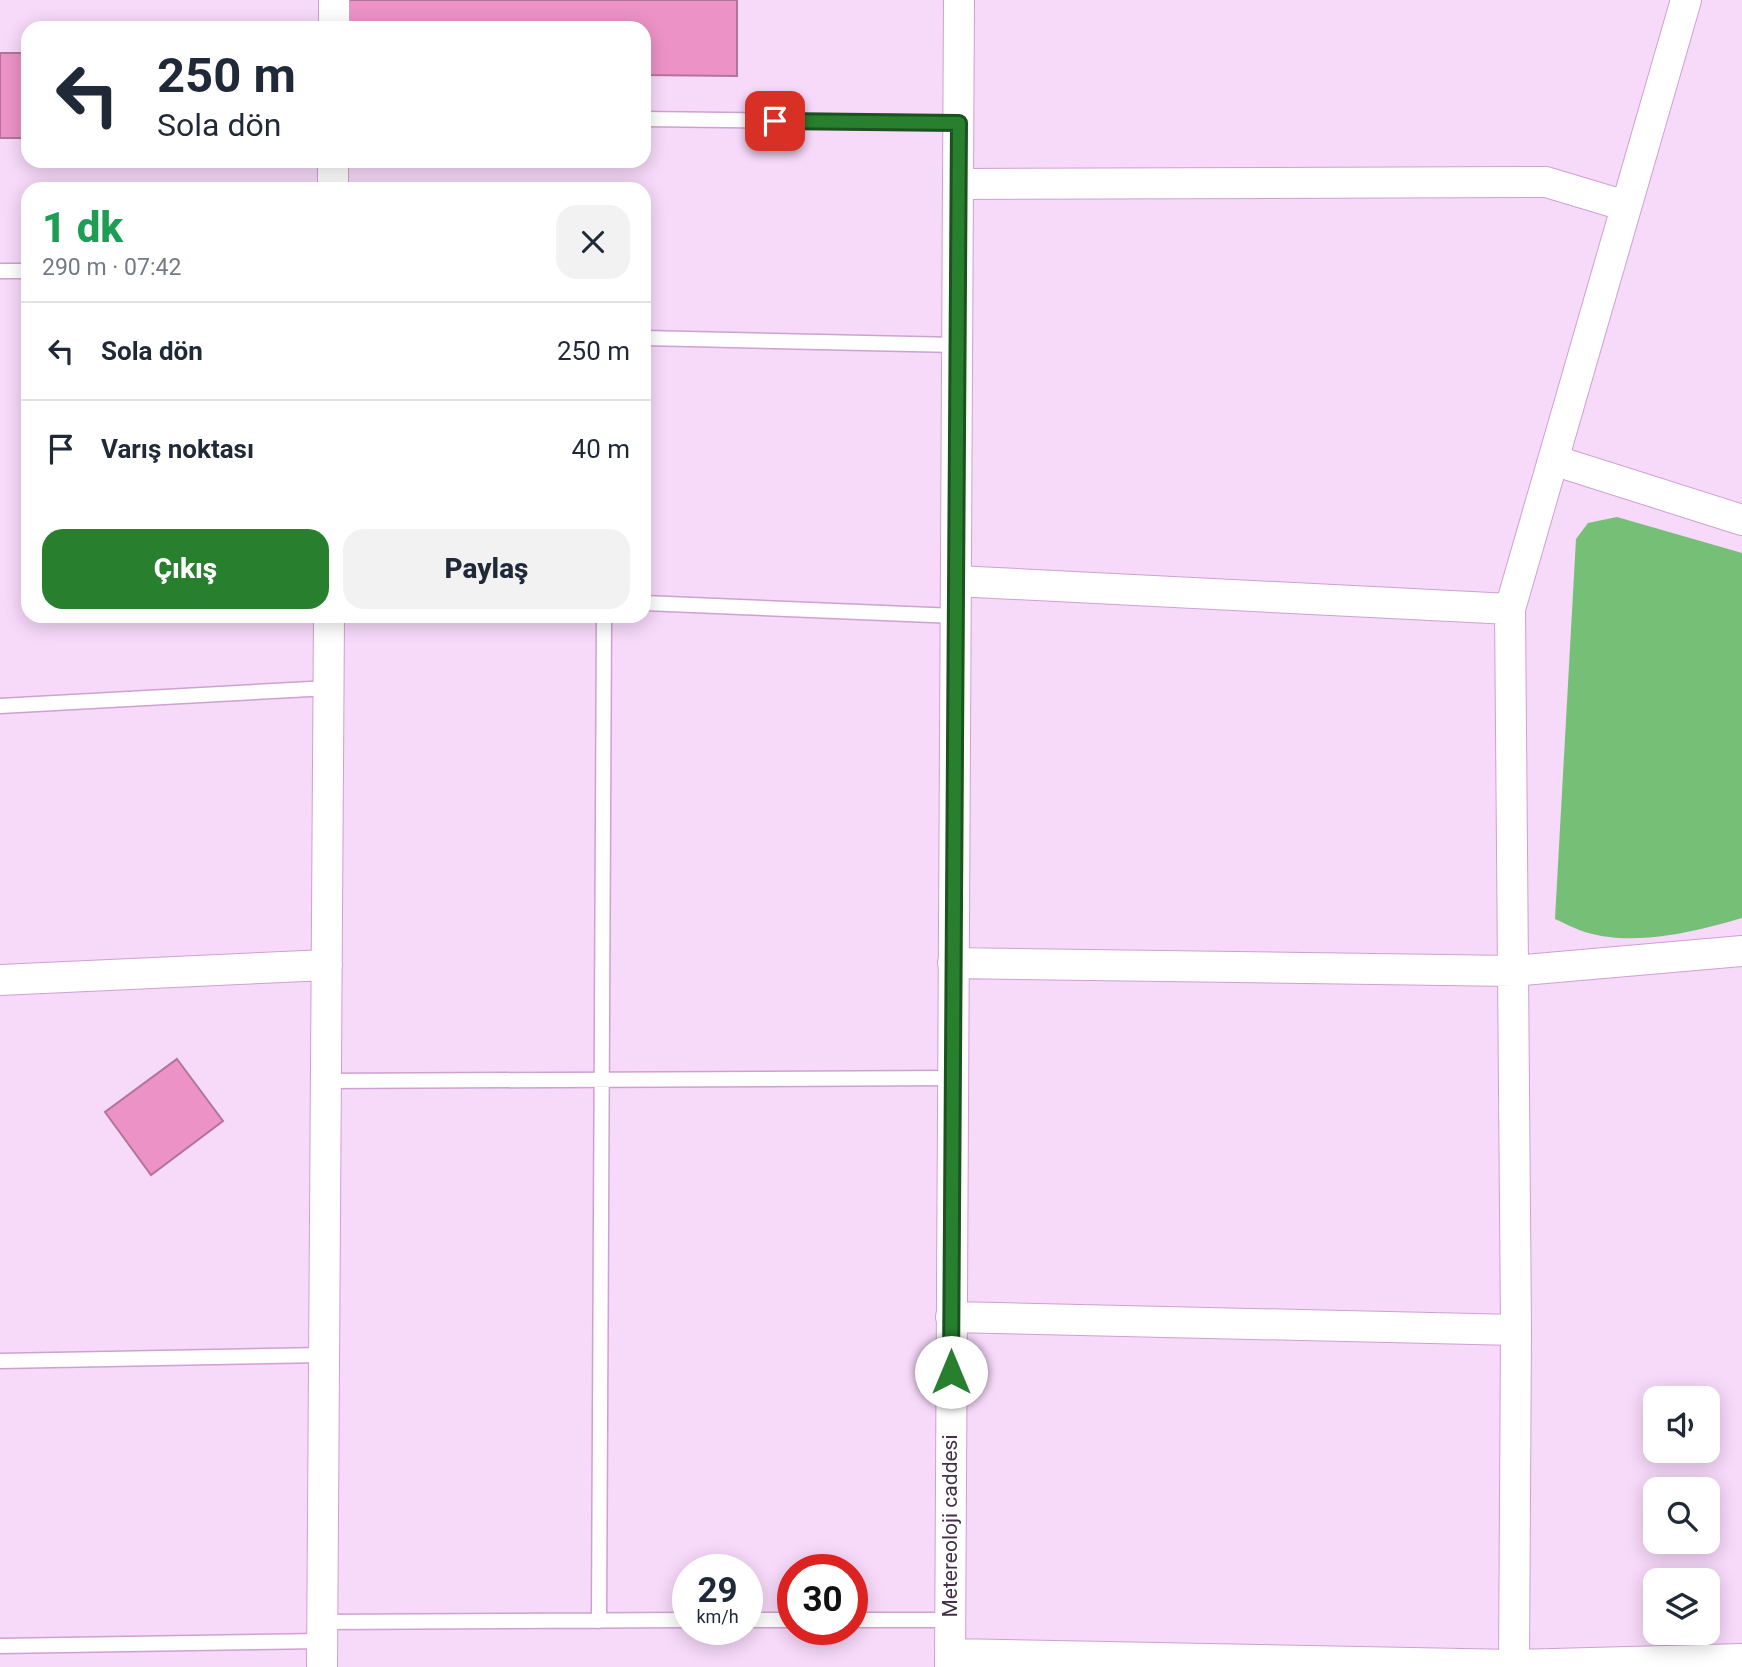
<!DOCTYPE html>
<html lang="tr">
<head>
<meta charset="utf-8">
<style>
  :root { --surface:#fff; --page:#f2f2f3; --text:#1f2937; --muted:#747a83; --line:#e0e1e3; --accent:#287f2e }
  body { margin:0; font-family:Roboto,sans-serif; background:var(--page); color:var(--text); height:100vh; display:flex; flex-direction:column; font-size:26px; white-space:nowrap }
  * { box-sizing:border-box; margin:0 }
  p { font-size:23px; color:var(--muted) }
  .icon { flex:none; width:38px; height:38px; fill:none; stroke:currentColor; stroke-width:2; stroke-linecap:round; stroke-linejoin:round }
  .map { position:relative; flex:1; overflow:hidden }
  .details { position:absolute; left:21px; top:182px; width:630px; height:441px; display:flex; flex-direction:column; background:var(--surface); border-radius:21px; box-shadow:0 4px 18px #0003 }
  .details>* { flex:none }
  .banner { position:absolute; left:21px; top:21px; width:630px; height:147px; border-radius:21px; box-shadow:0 4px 18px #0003; background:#fff; color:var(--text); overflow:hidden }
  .tools { position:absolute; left:1643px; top:1386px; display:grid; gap:14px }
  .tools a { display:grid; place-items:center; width:77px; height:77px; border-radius:14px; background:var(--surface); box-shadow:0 4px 18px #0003; font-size:35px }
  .speed { position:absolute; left:672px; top:1554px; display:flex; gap:14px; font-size:35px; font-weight:700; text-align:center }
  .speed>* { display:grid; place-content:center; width:91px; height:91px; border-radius:50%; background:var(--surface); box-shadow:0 4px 18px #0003; line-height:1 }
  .speed small { font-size:18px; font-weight:400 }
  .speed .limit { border:10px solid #d22; background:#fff; color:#111 }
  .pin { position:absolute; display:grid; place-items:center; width:60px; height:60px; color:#fff; margin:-30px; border-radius:14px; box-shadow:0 4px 10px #0006 }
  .me { position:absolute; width:77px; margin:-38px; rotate:0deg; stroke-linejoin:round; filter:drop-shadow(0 0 5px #0008) }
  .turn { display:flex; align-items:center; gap:24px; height:147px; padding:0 21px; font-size:32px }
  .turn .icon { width:91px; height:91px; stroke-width:2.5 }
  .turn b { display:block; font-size:49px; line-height:60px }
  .round { display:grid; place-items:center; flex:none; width:74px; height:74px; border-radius:21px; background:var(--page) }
  .headline { display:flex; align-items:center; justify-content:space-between; height:119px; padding:0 21px }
  h1 { font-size:42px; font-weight:800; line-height:52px; color:#1e9e55 }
  .primary-button { display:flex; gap:14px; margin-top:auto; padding:14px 21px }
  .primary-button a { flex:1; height:80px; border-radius:21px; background:var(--accent); color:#fff; font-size:28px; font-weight:800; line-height:80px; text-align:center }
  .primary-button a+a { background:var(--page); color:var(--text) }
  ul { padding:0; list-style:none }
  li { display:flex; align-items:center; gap:21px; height:98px; padding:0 21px; border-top:2px solid var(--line) }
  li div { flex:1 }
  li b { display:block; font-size:26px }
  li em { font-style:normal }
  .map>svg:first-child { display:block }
</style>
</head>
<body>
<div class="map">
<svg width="1742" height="1667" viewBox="0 0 1742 1667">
  <rect width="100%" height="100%" fill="#f7d9f9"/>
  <!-- forest -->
  <path fill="#76bf76" d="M1617,517L1742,553V918C1695,932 1633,947 1585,932C1575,929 1564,923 1555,919L1576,539L1588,523Z"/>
  <!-- building -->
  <path fill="#ec92c7" stroke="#b17598" stroke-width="2" d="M344,0H737V76L644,75V28H344Z
    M0,53H28V138H0Z
    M177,1059L223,1121L151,1175L105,1112Z"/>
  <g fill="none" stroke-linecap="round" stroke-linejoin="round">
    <defs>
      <path id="lane" d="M644,119L959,123
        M0,271H28
        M644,338L957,345
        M644,603L956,616
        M0,706L329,688
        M326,1081L953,1078
        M0,1361L324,1355
        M747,1620H793
        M852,1620H949
        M599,1621L604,616
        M322,1622L688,1620
        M0,1646L322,1641"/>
      <path id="street" d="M334,28V0
        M958,184L1546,182L1626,206
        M333,189V161
        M1553,460L1742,520
        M956,581L1510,609
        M953,963L1513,971L1742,951
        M0,980L327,965
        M951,1317L1516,1330
        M950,1654L1514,1665L1742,1659
        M322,1667L329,616
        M950,1667L959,0
        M1514,1667L1516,1330L1510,609L1686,0"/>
    </defs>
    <!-- lane casing -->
    <use href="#lane" stroke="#cfa0d2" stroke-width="17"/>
    <!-- street casing -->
    <use href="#street" stroke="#cfa0d2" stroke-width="32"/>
    <!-- lane -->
    <use href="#lane" stroke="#fff" stroke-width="14"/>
    <!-- street -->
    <use href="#street" stroke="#fff" stroke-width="30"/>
  </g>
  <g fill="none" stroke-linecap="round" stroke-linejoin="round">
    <defs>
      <path id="route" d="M775,121L959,123L951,1372"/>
    </defs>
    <!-- route casing -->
    <use href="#route" stroke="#1a531e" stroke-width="18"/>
    <!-- route -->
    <use href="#route" stroke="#287f2e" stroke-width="12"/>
  </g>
  <g text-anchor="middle" stroke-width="6" stroke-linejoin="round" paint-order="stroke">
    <!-- street labels -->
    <g font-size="21" fill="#433044" stroke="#fff">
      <text transform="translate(950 1526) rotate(-90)" y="7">Metereoloji caddesi</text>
    </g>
  </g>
</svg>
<div class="tools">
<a><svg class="icon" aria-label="sound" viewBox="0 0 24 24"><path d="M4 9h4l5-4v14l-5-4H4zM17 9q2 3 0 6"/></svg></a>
<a><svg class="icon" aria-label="search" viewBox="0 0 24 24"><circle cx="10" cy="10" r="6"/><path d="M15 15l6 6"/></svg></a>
<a><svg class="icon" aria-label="layers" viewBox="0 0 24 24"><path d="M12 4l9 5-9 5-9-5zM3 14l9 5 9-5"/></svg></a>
</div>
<div class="speed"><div>29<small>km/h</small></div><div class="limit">30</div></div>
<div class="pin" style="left:775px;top:121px;background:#d93025"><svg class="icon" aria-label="arrive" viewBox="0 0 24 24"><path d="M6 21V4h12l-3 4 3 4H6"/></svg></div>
<svg class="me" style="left:951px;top:1372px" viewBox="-20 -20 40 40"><circle r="19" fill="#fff"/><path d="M0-13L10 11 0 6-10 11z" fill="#287f2e"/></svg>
<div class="banner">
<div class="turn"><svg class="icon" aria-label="left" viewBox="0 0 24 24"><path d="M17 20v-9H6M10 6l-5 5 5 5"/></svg><div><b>250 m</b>Sola dön</div></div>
</div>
<section class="details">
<div class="headline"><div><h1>1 dk</h1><p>290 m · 07:42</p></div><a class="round"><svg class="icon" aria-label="close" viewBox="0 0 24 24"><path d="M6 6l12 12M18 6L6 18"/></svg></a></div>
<ul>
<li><svg class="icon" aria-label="left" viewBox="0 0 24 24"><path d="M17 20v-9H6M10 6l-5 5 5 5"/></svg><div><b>Sola dön</b></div><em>250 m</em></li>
<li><svg class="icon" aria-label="arrive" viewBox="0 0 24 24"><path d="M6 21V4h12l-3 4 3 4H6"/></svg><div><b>Varış noktası</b></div><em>40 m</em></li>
</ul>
<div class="primary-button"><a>Çıkış</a><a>Paylaş</a></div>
</section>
</div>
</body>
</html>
